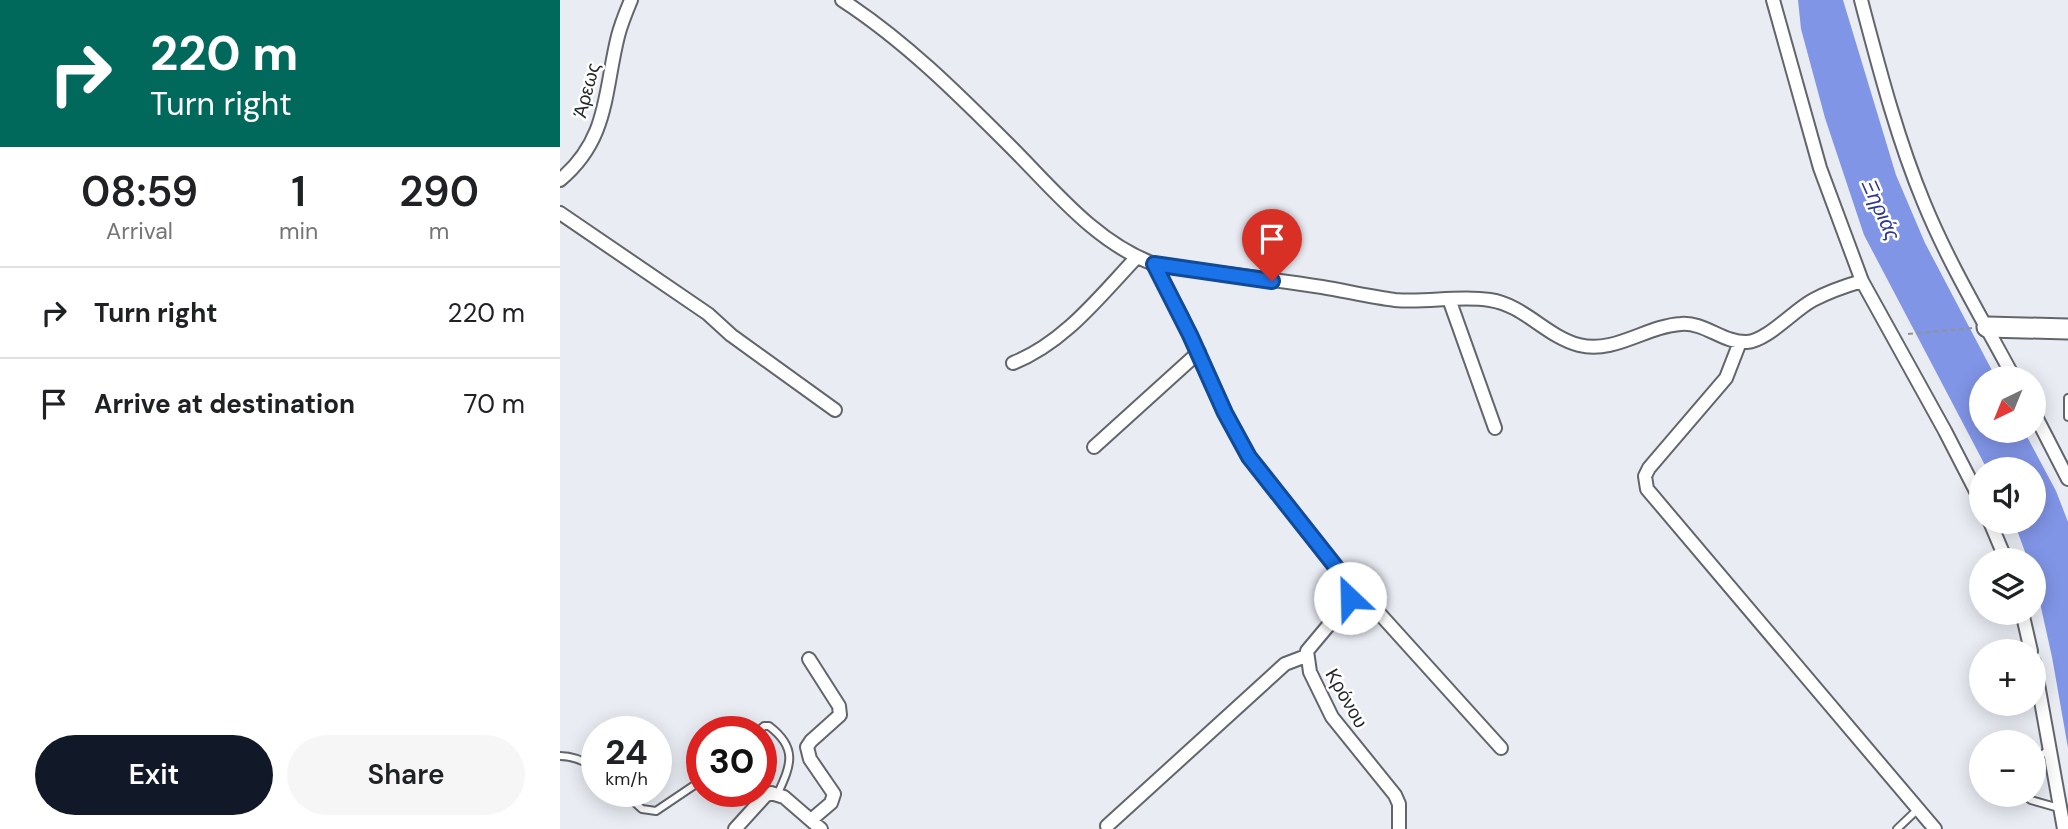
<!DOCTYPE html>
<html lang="en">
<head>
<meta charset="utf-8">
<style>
  :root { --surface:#fff; --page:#f6f6f6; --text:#202124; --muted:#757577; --line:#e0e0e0; --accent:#111827 }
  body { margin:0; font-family:"DM Sans",sans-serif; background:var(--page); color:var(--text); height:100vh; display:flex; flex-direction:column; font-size:26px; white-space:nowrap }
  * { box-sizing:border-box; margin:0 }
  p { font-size:23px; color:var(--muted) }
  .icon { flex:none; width:38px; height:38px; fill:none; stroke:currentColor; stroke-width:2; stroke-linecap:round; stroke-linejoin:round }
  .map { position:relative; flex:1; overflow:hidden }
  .side { display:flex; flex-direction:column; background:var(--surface); width:560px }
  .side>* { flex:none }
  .banner { background:#00695c; color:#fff; overflow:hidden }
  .needle { width:46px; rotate:223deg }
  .tools { position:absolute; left:1409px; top:366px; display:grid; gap:14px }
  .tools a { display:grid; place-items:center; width:77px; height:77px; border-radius:50%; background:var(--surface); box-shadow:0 4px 18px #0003; font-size:35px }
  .speed { position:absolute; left:21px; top:716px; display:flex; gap:14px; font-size:35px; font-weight:700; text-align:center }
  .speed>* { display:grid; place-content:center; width:91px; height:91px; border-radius:50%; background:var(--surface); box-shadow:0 4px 18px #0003; line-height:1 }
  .speed small { font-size:18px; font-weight:400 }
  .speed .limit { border:10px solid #d22; background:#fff; color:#111 }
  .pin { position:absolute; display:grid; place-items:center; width:60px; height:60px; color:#fff; margin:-72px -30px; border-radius:50% 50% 50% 0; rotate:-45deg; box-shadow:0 0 7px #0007 }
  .pin .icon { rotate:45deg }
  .me { position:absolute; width:77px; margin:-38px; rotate:336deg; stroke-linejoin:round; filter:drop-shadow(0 0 5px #0008) }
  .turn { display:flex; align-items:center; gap:24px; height:147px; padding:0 35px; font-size:32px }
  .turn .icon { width:91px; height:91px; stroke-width:2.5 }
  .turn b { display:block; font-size:49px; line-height:60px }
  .eta { display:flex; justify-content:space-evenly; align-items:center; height:119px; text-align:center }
  .eta b { font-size:42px; font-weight:600; line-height:49px }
  .button { display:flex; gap:14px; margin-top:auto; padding:14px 35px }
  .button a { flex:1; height:80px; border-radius:42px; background:var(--accent); color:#fff; font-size:28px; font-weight:600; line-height:80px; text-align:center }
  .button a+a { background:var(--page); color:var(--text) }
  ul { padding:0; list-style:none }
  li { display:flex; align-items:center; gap:21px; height:91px; padding:0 35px; border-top:2px solid var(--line) }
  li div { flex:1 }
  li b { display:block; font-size:26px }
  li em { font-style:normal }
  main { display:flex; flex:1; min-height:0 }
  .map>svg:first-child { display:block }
</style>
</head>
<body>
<main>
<section class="side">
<div class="banner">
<div class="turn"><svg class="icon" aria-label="right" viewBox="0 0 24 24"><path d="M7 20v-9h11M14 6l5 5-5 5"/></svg><div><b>220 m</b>Turn right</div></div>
</div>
<div class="eta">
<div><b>08:59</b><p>Arrival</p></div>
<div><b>1</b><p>min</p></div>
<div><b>290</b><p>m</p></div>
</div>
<ul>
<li><svg class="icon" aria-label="right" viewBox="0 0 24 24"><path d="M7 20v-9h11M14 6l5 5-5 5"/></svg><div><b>Turn right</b></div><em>220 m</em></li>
<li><svg class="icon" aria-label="arrive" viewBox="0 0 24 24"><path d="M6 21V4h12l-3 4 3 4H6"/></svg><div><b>Arrive at destination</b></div><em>70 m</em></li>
</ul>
<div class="button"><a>Exit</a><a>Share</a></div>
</section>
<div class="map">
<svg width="1508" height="829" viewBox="0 0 1508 829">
  <rect width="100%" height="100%" fill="#eaecf4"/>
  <!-- water -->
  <path fill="#8195e7" d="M1238,0H1283L1336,175L1365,243L1436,378H1421V430L1464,431L1496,491L1508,522V748L1492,657L1474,576V560H1468L1454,522H1474V469H1427L1304,235L1265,118L1241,29Z"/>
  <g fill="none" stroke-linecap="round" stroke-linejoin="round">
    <defs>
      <path id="lane" d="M1508,398V417
        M197,732L204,726H209C238,748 231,765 218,793
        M0,756C14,756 25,761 37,769
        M1474,761L1488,750
        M62,791L82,809L96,811L142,780
        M1463,794L1471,800L1499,808
        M1337,829L1358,809"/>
      <path id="street" d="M282,0C345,41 398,94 451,147C494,190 536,243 594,264C650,273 706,278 762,287C786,291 810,297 835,300C866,303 899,295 930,300C964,305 987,337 1019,345C1055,354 1086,326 1121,324C1145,322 1163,343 1187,342C1207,341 1234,310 1253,300C1268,292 1285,286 1302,281
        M1213,0L1260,168L1302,281L1385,431L1421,501
        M1301,0C1319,68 1337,138 1364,203C1389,264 1423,320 1454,378
        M0,180C49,139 44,92 58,36C61,24 66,12 71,0
        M0,213L148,314L171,335L275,410
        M594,264L622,317L665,413L689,457L787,582L791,592L788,602L747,651L750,672L772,717L835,795L839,804V829
        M889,299L935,428
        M1180,342L1166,378L1089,468L1085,476L1087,489L1375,829
        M453,363C504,343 540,296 576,258
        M1474,413L1508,479
        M534,447L639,352
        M1430,522L1446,560
        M791,592L819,613L941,748
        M1462,612L1471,651
        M249,659L279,706L280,715L251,741L247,747L250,759L274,794L271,803L251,820
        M1474,662L1504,829
        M547,826L725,664L746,656
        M175,829L205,796L211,793L224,797L261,829"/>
      <path id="secondary" d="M1427,327L1508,329"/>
    </defs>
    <!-- lane casing -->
    <use href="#lane" stroke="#63656c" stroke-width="10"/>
    <!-- street casing -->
    <use href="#street" stroke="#63656c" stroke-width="16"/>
    <!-- secondary casing -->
    <use href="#secondary" stroke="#63656c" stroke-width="23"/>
    <!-- path -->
    <path stroke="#919399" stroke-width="2" stroke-dasharray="5 3.5" stroke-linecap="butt" d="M1348,334L1412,328"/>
    <!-- lane -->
    <use href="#lane" stroke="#fff" stroke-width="6"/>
    <!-- street -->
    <use href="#street" stroke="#fff" stroke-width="12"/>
    <!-- secondary -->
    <use href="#secondary" stroke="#fff" stroke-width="19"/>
  </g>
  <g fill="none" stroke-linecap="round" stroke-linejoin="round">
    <defs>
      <path id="route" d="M712,281L594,264L630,335L665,413L689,457L783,576L790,588V598"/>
    </defs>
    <!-- route casing -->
    <use href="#route" stroke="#114b97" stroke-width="18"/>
    <!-- route -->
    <use href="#route" stroke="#1a73e8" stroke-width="12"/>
  </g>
  <g text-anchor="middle" stroke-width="5" stroke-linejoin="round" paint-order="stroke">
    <!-- street labels -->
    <g font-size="19" fill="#252629" stroke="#fff">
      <text transform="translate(26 90) rotate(-75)" y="7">Άρεως</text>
      <text transform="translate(787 698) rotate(60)" y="7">Κρόνου</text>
    </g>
    <!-- water labels -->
    <g font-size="21" font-style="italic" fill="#2e3897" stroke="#fff">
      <text transform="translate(1321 210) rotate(66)" y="7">Ξηριάς</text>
    </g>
  </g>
</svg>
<div class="tools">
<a><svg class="needle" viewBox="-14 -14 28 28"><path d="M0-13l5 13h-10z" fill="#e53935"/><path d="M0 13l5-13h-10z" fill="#757577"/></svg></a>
<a><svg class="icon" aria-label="sound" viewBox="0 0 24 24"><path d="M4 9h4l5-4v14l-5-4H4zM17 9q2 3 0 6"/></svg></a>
<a><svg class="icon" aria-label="layers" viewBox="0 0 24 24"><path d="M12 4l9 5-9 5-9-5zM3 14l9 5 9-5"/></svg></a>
<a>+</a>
<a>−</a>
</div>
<div class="speed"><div>24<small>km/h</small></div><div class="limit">30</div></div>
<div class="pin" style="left:712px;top:281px;background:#d93025"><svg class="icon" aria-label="arrive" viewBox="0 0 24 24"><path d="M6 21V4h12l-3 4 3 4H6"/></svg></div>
<svg class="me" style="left:790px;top:598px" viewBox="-20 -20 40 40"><circle r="19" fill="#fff"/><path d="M0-13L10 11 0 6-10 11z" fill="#1a73e8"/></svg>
</div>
</main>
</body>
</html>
